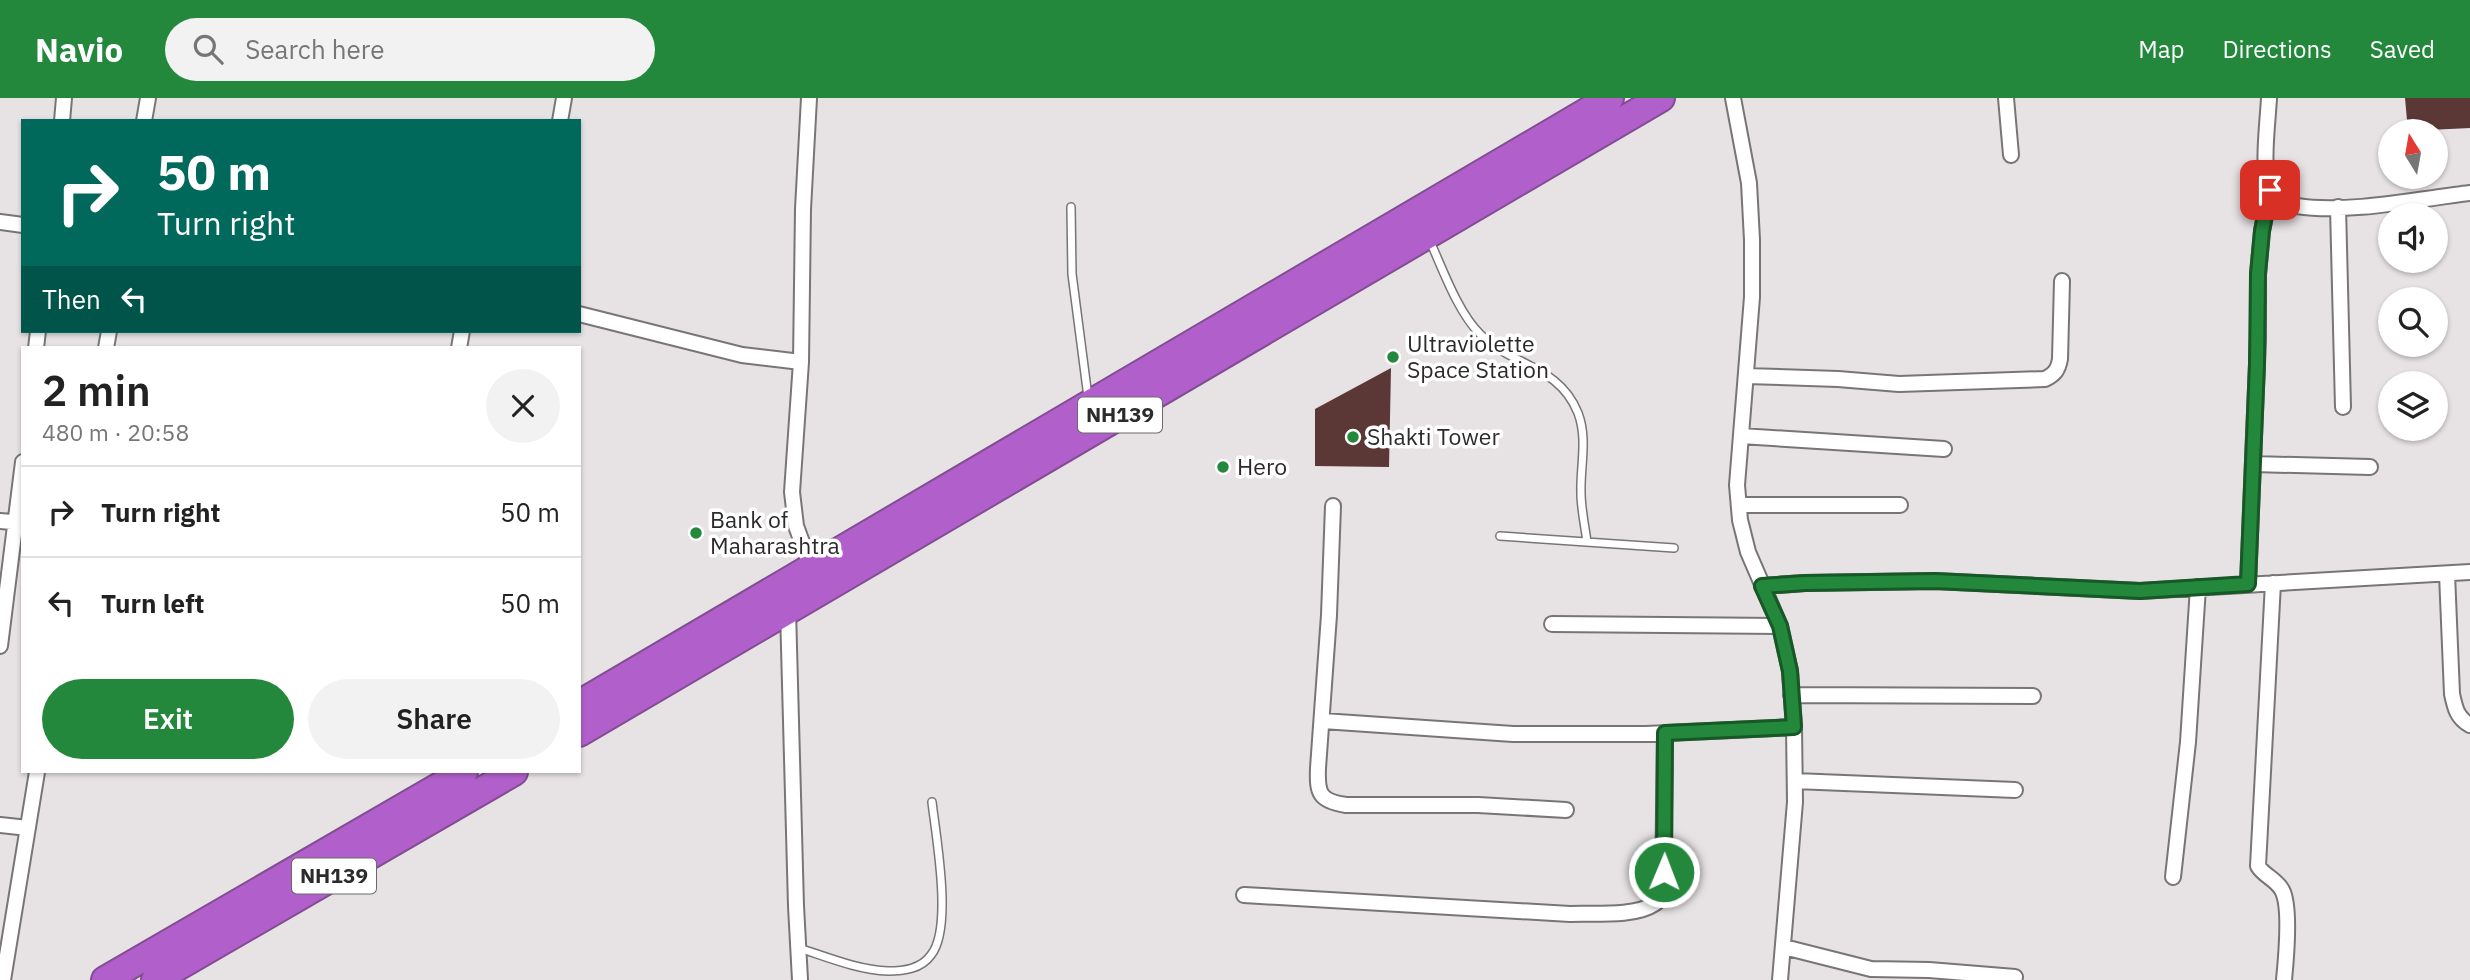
<!DOCTYPE html>
<html lang="en">
<head>
<meta charset="utf-8">
<style>
  :root { --surface:#fff; --page:#f2f2f2; --text:#222; --muted:#767676; --line:#e0e0e0; --accent:#23883c }
  body { margin:0; font-family:"IBM Plex Sans",sans-serif; background:var(--page); color:var(--text); height:100vh; display:flex; flex-direction:column; font-size:26px; white-space:nowrap }
  * { box-sizing:border-box; margin:0 }
  p { font-size:23px; color:var(--muted) }
  .icon { flex:none; width:38px; height:38px; fill:none; stroke:currentColor; stroke-width:2; stroke-linecap:round; stroke-linejoin:round }
  .map { position:relative; flex:1; overflow:hidden }
  .drawer { position:absolute; left:21px; top:248px; width:560px; height:427px; display:flex; flex-direction:column; background:var(--surface); border-radius:0px; box-shadow:0 2px 5px #0004 }
  .drawer>* { flex:none }
  .hud { position:absolute; left:21px; top:21px; width:560px; height:214px; border-radius:0px; box-shadow:0 2px 5px #0004; background:#00695c; color:#fff; overflow:hidden }
  .needle { width:46px; rotate:349deg }
  .fabs { position:absolute; left:2378px; top:21px; display:grid; gap:14px }
  .fabs a { display:grid; place-items:center; width:70px; height:70px; border-radius:50%; background:var(--surface); box-shadow:0 2px 5px #0004; font-size:35px }
  .pin { position:absolute; display:grid; place-items:center; width:60px; height:60px; color:#fff; margin:-30px; border-radius:14px; box-shadow:0 4px 10px #0006 }
  .me { position:absolute; width:77px; margin:-38px; rotate:1deg; stroke-linejoin:round; filter:drop-shadow(0 0 5px #0008) }
  .turn { display:flex; align-items:center; gap:24px; height:147px; padding:0 21px; font-size:32px }
  .turn .icon { width:91px; height:91px; stroke-width:2.5 }
  .turn b { display:block; font-size:49px; line-height:60px }
  .then { display:flex; align-items:center; height:66px; padding:0 21px; background:#0003; gap:14px; font-size:26px }
  .round { display:grid; place-items:center; flex:none; width:74px; height:74px; border-radius:37px; background:var(--page) }
  .overview { display:flex; align-items:center; justify-content:space-between; height:119px; padding:0 21px }
  h1 { font-size:42px; font-weight:600; line-height:52px }
  .primary-button { display:flex; gap:14px; margin-top:auto; padding:14px 21px }
  .primary-button a { flex:1; height:80px; border-radius:42px; background:var(--accent); color:#fff; font-size:28px; font-weight:600; line-height:80px; text-align:center }
  .primary-button a+a { background:var(--page); color:var(--text) }
  ul { padding:0; list-style:none }
  li { display:flex; align-items:center; gap:21px; height:91px; padding:0 21px; border-top:2px solid var(--line) }
  li div { flex:1 }
  li b { display:block; font-size:26px }
  li em { font-style:normal }
  header { display:flex; align-items:center; gap:42px; box-sizing:border-box; height:98px; padding:0 35px; background:var(--accent); color:#fff }
  header strong { font-size:33px }
  nav { display:flex; gap:38px; margin-inline-start:auto; font-size:24px }
  .search { width:490px; height:63px; background:var(--page); display:flex; align-items:center; gap:18px; box-sizing:border-box; padding:0 24px; border-radius:38px; color:var(--muted); font-size:26px }
  .map>svg:first-child { display:block }
</style>
</head>
<body>
<header>
<strong>Navio</strong>
<div class="search"><svg class="icon" aria-label="search" viewBox="0 0 24 24"><circle cx="10" cy="10" r="6"/><path d="M15 15l6 6"/></svg>Search here</div>
<nav><a>Map</a><a>Directions</a><a>Saved</a></nav>
</header>
<div class="map">
<svg width="2470" height="882" viewBox="0 0 2470 882">
  <rect width="100%" height="100%" fill="#e7e2e4"/>
  <!-- building -->
  <path fill="#5b3736" d="M2405,0H2470V30L2408,33Z
    M1391,270L1389,369L1315,368V311Z"/>
  <g fill="none" stroke-linecap="round" stroke-linejoin="round">
    <defs>
      <path id="lane" d="M1071,109L1072,176L1088,299
        M1429,141C1442,169 1457,213 1480,236C1511,268 1559,267 1578,315C1588,341 1580,369 1581,395C1581,411 1585,428 1587,444
        M1500,438L1674,450
        M799,850C827,859 858,872 888,873C904,873 921,871 931,857C953,830 936,739 932,704"/>
      <path id="street" d="M809,0L803,111L801,264L792,394L796,428L813,474
        M1733,0L1749,85L1752,142V199L1737,387L1740,422L1748,454L1780,528L1790,573L1794,629L1795,704L1780,882
        M2006,0L2011,57
        M2269,0C2268,22 2261,73 2270,92C2275,102 2287,107 2297,108C2347,116 2419,101 2470,95
        M62,23L64,0
        M144,23L148,0
        M560,23L564,0
        M2338,109L2343,309
        M0,124L23,127
        M579,216L742,257L801,264
        M36,250L38,233
        M106,250L109,233
        M459,250L462,233
        M1746,278L1838,281L1899,286L2045,281C2055,276 2058,272 2060,261L2062,183
        M1741,338L1944,351
        M2253,366L2370,369
        M1739,407H1900
        M1333,408L1329,517L1318,670C1317,695 1319,703 1346,707H1478L1566,712
        M0,423L23,425
        M2447,476L2452,596C2455,610 2457,620 2470,627
        M2273,485L2258,768C2264,778 2276,781 2282,792C2291,808 2286,862 2284,882
        M2248,486L2258,241V176L2262,133L2270,92
        M1762,488L1805,485L1935,483L2140,493L2470,474
        M788,512L796,808L800,882
        M1552,526L1780,528
        M0,548L23,364
        M1791,597L2033,598
        M1323,623L1513,636H1646L1794,629
        M1795,683L2015,692
        M0,727L28,730
        M2173,779L2188,644L2198,489
        M1244,797L1570,816C1592,815 1635,819 1654,806C1660,803 1661,798 1663,792L1665,635
        M1784,849L1871,871L1929,872L2015,879
        M3,882L37,674"/>
      <path id="highway" d="M579,606L1610,0
        M579,635L1661,0
        M105,882L464,674
        M155,882L514,674"/>
    </defs>
    <!-- lane casing -->
    <use href="#lane" stroke="#797576" stroke-width="10"/>
    <!-- street casing -->
    <use href="#street" stroke="#797576" stroke-width="18"/>
    <!-- highway casing -->
    <use href="#highway" stroke="#824d93" stroke-width="30"/>
    <!-- lane -->
    <use href="#lane" stroke="#fff" stroke-width="7"/>
    <!-- street -->
    <use href="#street" stroke="#fff" stroke-width="14"/>
    <!-- highway -->
    <use href="#highway" stroke="#b160cb" stroke-width="26"/>
  </g>
  <g fill="none" stroke-linecap="round" stroke-linejoin="round">
    <defs>
      <path id="route" d="M1664,774L1665,635L1794,629L1790,573L1780,528L1762,488L1805,485L1935,483L2140,493L2248,486L2257,266L2258,176L2262,133L2270,92"/>
    </defs>
    <!-- route casing -->
    <use href="#route" stroke="#175827" stroke-width="18"/>
    <!-- route -->
    <use href="#route" stroke="#23883c" stroke-width="12"/>
  </g>
  <!-- markers -->
  <g fill="#23883c" stroke="#fff" stroke-width="2.5">
    <circle cx="1393" cy="259" r="7"/>
    <circle cx="1353" cy="339" r="7"/>
    <circle cx="1223" cy="369" r="7"/>
    <circle cx="696" cy="435" r="7"/>
  </g>
  <g text-anchor="middle" stroke-width="7" stroke-linejoin="round" paint-order="stroke">
    <!-- shield labels -->
    <g fill="#fff" stroke="#6b6a6b" stroke-width="2">
      <rect x="1078" y="299.5" width="84" height="35" rx="5"/>
      <rect x="292" y="760.5" width="84" height="35" rx="5"/>
    </g>
    <g font-size="21" font-weight="bold" fill="#2c2a2b">
      <text x="1120" y="324">NH139</text>
      <text x="334" y="785">NH139</text>
    </g>
    <!-- poi labels -->
    <g font-size="23" fill="#2c2a2b" stroke="#fff" text-anchor="start">
      <text x="1407" y="254">Ultraviolette<tspan x="1407" dy="26">Space Station</tspan></text>
      <text x="1367" y="347">Shakti Tower</text>
      <text x="1237" y="377">Hero</text>
      <text x="710" y="430">Bank of<tspan x="710" dy="26">Maharashtra</tspan></text>
    </g>
  </g>
</svg>
<div class="fabs">
<a><svg class="needle" viewBox="-14 -14 28 28"><path d="M0-13l5 13h-10z" fill="#e53935"/><path d="M0 13l5-13h-10z" fill="#767676"/></svg></a>
<a><svg class="icon" aria-label="sound" viewBox="0 0 24 24"><path d="M4 9h4l5-4v14l-5-4H4zM17 9q2 3 0 6"/></svg></a>
<a><svg class="icon" aria-label="search" viewBox="0 0 24 24"><circle cx="10" cy="10" r="6"/><path d="M15 15l6 6"/></svg></a>
<a><svg class="icon" aria-label="layers" viewBox="0 0 24 24"><path d="M12 4l9 5-9 5-9-5zM3 14l9 5 9-5"/></svg></a>
</div>
<div class="pin" style="left:2270px;top:92px;background:#d93025"><svg class="icon" aria-label="arrive" viewBox="0 0 24 24"><path d="M6 21V4h12l-3 4 3 4H6"/></svg></div>
<svg class="me" style="left:1664px;top:774px" viewBox="-20 -20 40 40"><circle r="17" fill="#23883c" stroke="#fff" stroke-width="3"/><path d="M0-11L8 9 0 5-8 9z" fill="#fff"/></svg>
<div class="hud">
<div class="turn"><svg class="icon" aria-label="right" viewBox="0 0 24 24"><path d="M7 20v-9h11M14 6l5 5-5 5"/></svg><div><b>50 m</b>Turn right</div></div>
<div class="then">Then<svg class="icon" aria-label="left" viewBox="0 0 24 24"><path d="M17 20v-9H6M10 6l-5 5 5 5"/></svg></div>
</div>
<section class="drawer">
<div class="overview"><div><h1>2 min</h1><p>480 m · 20:58</p></div><a class="round"><svg class="icon" aria-label="close" viewBox="0 0 24 24"><path d="M6 6l12 12M18 6L6 18"/></svg></a></div>
<ul>
<li><svg class="icon" aria-label="right" viewBox="0 0 24 24"><path d="M7 20v-9h11M14 6l5 5-5 5"/></svg><div><b>Turn right</b></div><em>50 m</em></li>
<li><svg class="icon" aria-label="left" viewBox="0 0 24 24"><path d="M17 20v-9H6M10 6l-5 5 5 5"/></svg><div><b>Turn left</b></div><em>50 m</em></li>
</ul>
<div class="primary-button"><a>Exit</a><a>Share</a></div>
</section>
</div>
</body>
</html>
